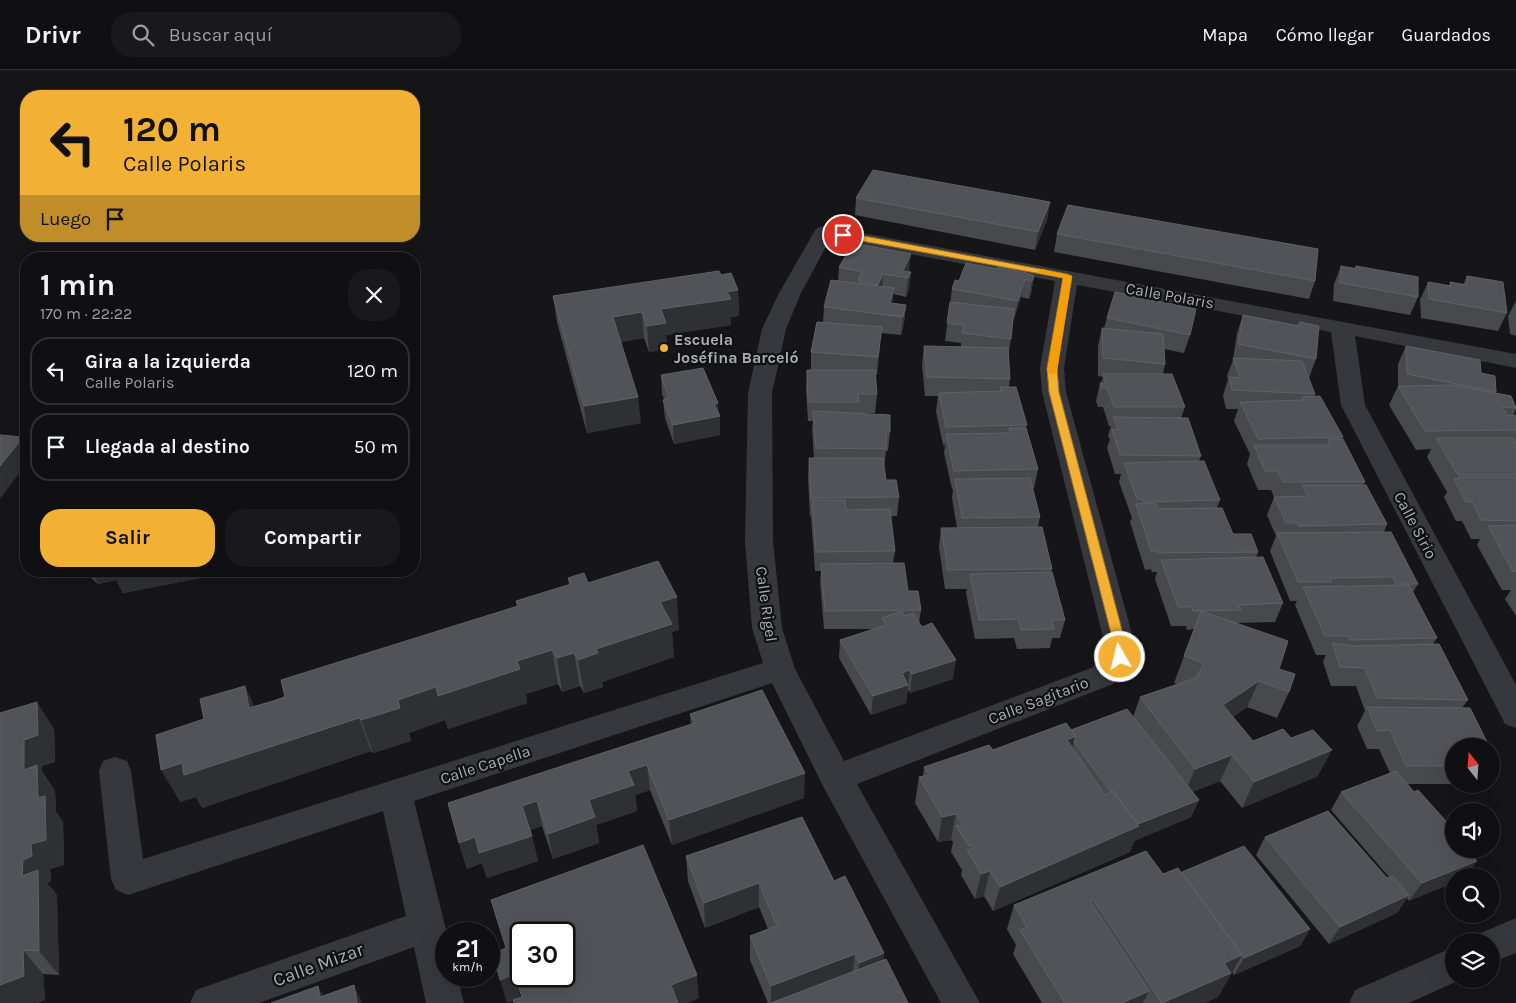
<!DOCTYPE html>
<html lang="es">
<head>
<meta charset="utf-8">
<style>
  :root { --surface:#101012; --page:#19191b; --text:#f1f3f6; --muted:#9c9d9f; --line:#303032; --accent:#f2b134 }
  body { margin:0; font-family:Karla,sans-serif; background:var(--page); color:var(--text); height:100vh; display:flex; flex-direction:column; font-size:19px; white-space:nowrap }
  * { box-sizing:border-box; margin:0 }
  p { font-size:16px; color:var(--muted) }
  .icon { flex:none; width:28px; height:28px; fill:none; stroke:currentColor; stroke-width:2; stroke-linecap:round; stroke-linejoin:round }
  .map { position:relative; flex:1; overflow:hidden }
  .panel { position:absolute; left:20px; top:182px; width:400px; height:325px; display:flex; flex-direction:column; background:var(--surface); border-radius:20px; box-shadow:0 5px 20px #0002,0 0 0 1px var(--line) }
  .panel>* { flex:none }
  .top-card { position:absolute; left:20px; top:20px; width:400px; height:152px; border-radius:20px; box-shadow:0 5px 20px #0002,0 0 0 1px var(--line); background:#f2b134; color:#111; overflow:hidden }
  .needle { width:32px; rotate:343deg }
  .fabs { position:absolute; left:1445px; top:668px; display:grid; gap:10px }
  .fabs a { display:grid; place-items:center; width:55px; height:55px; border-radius:50%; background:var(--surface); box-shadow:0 5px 20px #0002,0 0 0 1px var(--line); font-size:25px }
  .speed { position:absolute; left:435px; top:852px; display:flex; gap:10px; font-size:25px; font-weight:700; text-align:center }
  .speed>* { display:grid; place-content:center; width:65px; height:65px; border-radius:50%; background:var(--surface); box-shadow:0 5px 20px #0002,0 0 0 1px var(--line); line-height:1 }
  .speed small { font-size:12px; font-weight:400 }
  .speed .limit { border:2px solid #111; border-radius:8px; background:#fff; color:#111 }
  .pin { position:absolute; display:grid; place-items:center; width:42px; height:42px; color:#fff; margin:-21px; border:2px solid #fff; border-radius:50%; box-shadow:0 1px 5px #0007 }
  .me { position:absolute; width:55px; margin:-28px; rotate:352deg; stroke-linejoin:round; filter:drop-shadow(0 0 4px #0008) }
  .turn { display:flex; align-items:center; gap:18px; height:105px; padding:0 20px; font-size:22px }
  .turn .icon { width:65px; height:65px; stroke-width:2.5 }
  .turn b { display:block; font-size:35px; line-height:42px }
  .then { display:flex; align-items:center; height:48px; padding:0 20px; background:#0003; gap:10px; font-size:19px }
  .round { display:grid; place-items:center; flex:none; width:52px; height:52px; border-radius:20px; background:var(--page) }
  .head { display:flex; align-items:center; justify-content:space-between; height:85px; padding:0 20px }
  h1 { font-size:30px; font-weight:700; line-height:38px }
  .cta { display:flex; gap:10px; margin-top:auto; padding:10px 20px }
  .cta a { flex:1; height:58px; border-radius:20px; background:var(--accent); color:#111; font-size:20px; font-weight:700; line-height:58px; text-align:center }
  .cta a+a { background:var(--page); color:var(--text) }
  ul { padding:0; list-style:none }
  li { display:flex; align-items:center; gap:15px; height:68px; margin:0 10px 8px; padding:0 10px; border:2px solid var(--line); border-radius:20px }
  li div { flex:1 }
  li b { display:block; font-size:19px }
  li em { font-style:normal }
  header { display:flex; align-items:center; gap:30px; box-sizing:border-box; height:70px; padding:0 25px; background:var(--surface); border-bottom:1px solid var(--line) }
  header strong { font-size:24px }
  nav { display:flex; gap:28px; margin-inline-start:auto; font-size:18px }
  .search { width:350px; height:45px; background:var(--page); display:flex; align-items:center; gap:12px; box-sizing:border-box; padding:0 18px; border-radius:20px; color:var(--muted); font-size:19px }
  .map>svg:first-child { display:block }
</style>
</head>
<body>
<header>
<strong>Drivr</strong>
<div class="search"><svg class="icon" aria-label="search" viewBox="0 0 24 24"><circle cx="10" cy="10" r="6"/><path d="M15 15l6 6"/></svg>Buscar aquí</div>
<nav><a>Mapa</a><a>Cómo llegar</a><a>Guardados</a></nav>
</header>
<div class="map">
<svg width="1516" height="933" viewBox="0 0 1516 933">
  <rect width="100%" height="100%" fill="#161618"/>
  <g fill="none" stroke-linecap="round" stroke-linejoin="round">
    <!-- minor -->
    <path fill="#37383d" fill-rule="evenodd" d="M824,156L1516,284V298L1355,266L1365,335L1516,615V658L1505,654L1341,335L1331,262L1077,215L1064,298L1066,322L1135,575C1135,592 1126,605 1113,614L857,714L980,933H941L824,718L772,613L414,731L447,864L446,906H457L464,933H426L414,877L259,933H190L196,920L406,846L383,741L128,825L116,820L111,809L99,701L103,691L115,687L127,691L131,701L143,789L763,593L752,558L745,471L748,323L762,259L778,225L814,162L817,158ZM830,169L1055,211L1040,298L1042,322L1105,575L1104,587L1091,598L844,691L795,599L782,558L773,471L772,323L786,259L800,225Z
      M1516,848V883L1491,893V871H1475L1478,864Z
      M1454,877V909H1462L1409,933H1349L1355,920Z"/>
  </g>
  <!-- wall -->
  <path fill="#47494d" d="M856,128L1050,132L1047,150L1035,180L855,145Z
    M1057,164L1315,211L1309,229L1054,182Z
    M1341,196L1355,198L1356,196L1418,227L1410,245L1333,231L1334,214Z
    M839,197L909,202V220L906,227L893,224L892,233L906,235L904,253L901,265L881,263L877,305H875L877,324L875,343H858L890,362L888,381H886L884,398L886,410L899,427L897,446H890L895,481L893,493L908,521L921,540L919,553L953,609L910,623L908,619L906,633L871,645L839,588L840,570L874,559H824L820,512L821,501H815L811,446H810L808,407L809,388H814L812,359L813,351H808L806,318L807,300H811V282L823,252L824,237L838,211Z
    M1026,197L1025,202L1034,206L1031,224L1029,229L1021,227L1014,249H1013L1011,269L1008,286L1010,309L1009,317L1027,355L1026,358L1038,399L1034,418H1032L1040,447L1038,457L1052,499L1051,502L1065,550L1060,568H1052L1050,578L1017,579L1014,568L975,569L966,523L967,519H945L939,477L941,458H957L952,428L953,419H952L944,383L945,375H943L936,341L938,326H925L922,295L924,276L961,277V273L945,271L952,219L959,211L997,199Z
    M721,205L738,220L739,246L731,247V255L666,265L667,279L649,282L644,268L621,272L641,353L587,363L557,252L553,226Z
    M1467,206L1507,243L1498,261L1421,248L1420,230L1428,212L1449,216L1450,212L1463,215Z
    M1516,231V266L1510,264L1508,246Z
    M1243,245L1298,255L1300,252L1316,289L1309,308H1308L1315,324L1314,326L1343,367L1342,369L1365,412L1363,415L1387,454L1384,462L1418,514L1413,522L1437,568L1433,574L1468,630L1462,638L1454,676V714H1408L1454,779L1409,831L1407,828L1397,843L1329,874L1256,785L1265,767L1387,808L1389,807L1331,740L1341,722L1390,703L1379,679H1367L1357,656L1365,641L1356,616H1331L1323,592L1326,585H1316L1295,535L1297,531H1290L1270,481L1276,466L1267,445L1274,427L1271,420H1258L1247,394L1250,384L1234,351L1238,339H1226L1223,326L1228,309L1227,306L1233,290L1237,263Z
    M1107,248L1190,265L1184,283L1164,279L1165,294L1163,304L1185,337L1181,348L1201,386L1199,391L1220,430L1217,438L1233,464L1258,482L1256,488L1283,533L1275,552L1237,553L1279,599L1289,622L1277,648L1247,637L1233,647L1253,671L1318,706L1242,738L1220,711L1192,722L1199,730L1191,747L1134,771L1130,782L993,841L984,826L975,829L961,805L962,800L951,782L953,772L951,770L938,772L915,733L919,707L923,706L924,697L1071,660L1133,647L1140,627L1178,614L1174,613L1194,559L1187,560L1186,556H1171L1155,509L1157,502H1152L1151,499L1145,500L1130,452L1132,448L1119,412L1121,404H1115L1107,378L1110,369L1108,366L1111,356H1109L1103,337H1098L1096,331L1100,313H1101L1103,307L1098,306V276L1102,258H1104Z
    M1406,276L1481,303L1496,322L1495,323L1516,336V339L1513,346L1516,345V546L1505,529L1511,520H1502L1477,475L1480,469H1471L1462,451H1456L1444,427L1447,422L1427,387L1431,379L1416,380L1389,335L1398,316V294Z
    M661,305L718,344L720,346V365L674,374L665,348L663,330L664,329L662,324Z
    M83,501H226V503L123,523L116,510L98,514Z
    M568,508L588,513L679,560L672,562L674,587L602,612L603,617L584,623L580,616L562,622L558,614L526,624L527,633L448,659L445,650L409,663L411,671L373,683L371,681L202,738L196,727L180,732L254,637L273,631L517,536L516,531L569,515Z
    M0,643L54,659L55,692L42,696V701L55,721L56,742L63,752L64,795L50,799L51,811L47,813L57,825L59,905L43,904L45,930L36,933H0Z
    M690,644L804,728L672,775L650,720L635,725L637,741L596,755L599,773L553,789L542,756L530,760L538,791L487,808L482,793L467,799L459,773L691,654Z
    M1491,681L1499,695L1491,706Z
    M686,786L834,811L884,883L883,890L908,933H768L750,890V866L768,859L759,837L705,858L688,811Z
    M1182,803L1310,859L1300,876L1234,905L1232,902L1218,927L1204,933H1042L1013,884L1016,875L1007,859L1014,835L1163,804Z"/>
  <!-- shaded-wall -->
  <path fill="#2f3033" d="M1050,132L1047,150L1035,180L1038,162Z
    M911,184L909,202L903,201Z
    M911,202L909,220L906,227L908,208Z
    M883,204L882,222L876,233L878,215Z
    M1034,206L1031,224L1029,229L1032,211Z
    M1025,209L1021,227L1014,249L1018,231Z
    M894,218L892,236L890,233Z
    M738,220L739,246L731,247V255L666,265L667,279L649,282L647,256L661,239L727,222Z
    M906,235L904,253L901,265L903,247Z
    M642,242L644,268L615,273L613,247Z
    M882,257L880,275L877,305L878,287Z
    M638,327L641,353L587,363L584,336Z
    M718,333L719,347L720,346V365L674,374L673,355L714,334Z
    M23,367L26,373V394L0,429V396Z
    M91,501H226V503L123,523L116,510L98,514Z
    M677,527L679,560L672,562L674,587L602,612L603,617L584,623L578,590L596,579L660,532Z
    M552,580L558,614L526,624L527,633L448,659L438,626L517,591Z
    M574,583L580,616L562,622L557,588Z
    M956,590L953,609L910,623L912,604Z
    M910,600L906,633L871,645L873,626L902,603Z
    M1259,611L1247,637L1211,662L1223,635Z
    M245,616L260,649L249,638Z
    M436,617L445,650L409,663L411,671L373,683L361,650L398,630Z
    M37,632L54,659L55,692L42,696V701L55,721L56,742L63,752L64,795L50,799L51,811L47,813L57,825L59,905L39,881L22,806L23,790L31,774L38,728L24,700V670Z
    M359,648L371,681L202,738L196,727L180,732L161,700L182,693Z
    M1076,666L1068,692L1067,670Z
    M1332,680L1318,706L1242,738L1254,712Z
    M1232,685L1220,711L1184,725L1195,699Z
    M647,695L650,720L635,725L637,741L596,755L599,773L553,789L548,764L589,730L628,701Z
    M805,703L804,728L672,775L669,750Z
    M1199,730L1191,747L1134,771L1130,782L993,841L1000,817L1136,755Z
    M537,731L542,756L528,761L522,736Z
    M956,744L951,770L938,772L942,747Z
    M532,766L538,791L487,808L482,793L467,799L459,773L475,767Z
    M1477,791L1466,806H1454V813L1409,831L1422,813Z
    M990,801L984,826L975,829L981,804Z
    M759,813V837L705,858L704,833Z
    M1409,825L1397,843L1329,874L1340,857Z
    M1310,859L1300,876L1234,905L1244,888Z
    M23,880L43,904L45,930L36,933H0V915Z
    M884,883L880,907L856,917L859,893Z
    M855,884L852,907L771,933V916Z
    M1242,885L1218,927L1204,933H1164L1224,893Z
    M514,904L521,928L507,933L500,910Z
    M697,905L699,928L687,933H673L671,915Z
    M354,915L362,933H357Z
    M318,916L327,933L320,927Z
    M1149,921L1143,933H1122Z"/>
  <!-- building -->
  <path fill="#525359" stroke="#5f6168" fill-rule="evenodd" d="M873,100L1050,132L1038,162L856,128Z
    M1068,135L1318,179L1315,211L1057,164Z
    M853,173L911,184L903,201L911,202L908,208L883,204L878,215L858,211L862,202L839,197Z
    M966,193L997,199L1000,193L1026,197L1024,202L1034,206L1032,211L1025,209L1018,231L952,219L955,210L959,211Z
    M1341,196L1356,199V196L1418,207V227L1340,213Z
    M719,201L721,205L731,203L738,220L727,222L731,229L661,239L666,253L647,256L642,242L613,247L638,327L584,336L553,226Z
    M1467,206L1503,212L1507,243L1429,229L1428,212L1451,216L1450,212L1467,215Z
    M831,210L894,218L890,233L906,235L903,247L824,237Z
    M1115,222L1196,239L1190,265L1107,248Z
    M950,232L1014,239L1011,269L962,263L964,255L947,253Z
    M1243,245L1299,256L1300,252L1319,256L1316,289L1238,274Z
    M817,252L882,257L878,287L811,282Z
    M1102,258L1163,264L1165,294L1103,288Z
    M924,276L1008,278L1010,309L927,307Z
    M1406,276L1480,290L1481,303L1495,306L1496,322L1407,304Z
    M1233,288L1302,291L1315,324L1232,320L1229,307L1240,308Z
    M703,298L718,333L714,334L720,346L673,355L663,330L669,328L661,305Z
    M807,300H875L877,324H858L859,332H808Z
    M1103,304H1172L1185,337H1114L1107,318H1102L1100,313H1106Z
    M1453,315L1511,326L1516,338L1502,337L1508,346L1516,345V360L1425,361L1398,316Z
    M1000,317H1016L1027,355L946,357L939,323L1001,321Z
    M1320,326L1343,367L1258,369L1240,332L1304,330L1302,327Z
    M813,341L890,345V362H886V379L816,378Z
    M1113,347L1188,348L1201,386L1120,385L1112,360L1118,359Z
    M1009,358H1026L1038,399L954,401L946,364L1011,363Z
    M0,365L23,367L0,396Z
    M1436,368H1513L1516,373V405H1458Z
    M1328,369H1343L1365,412H1283L1278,401H1265L1254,375H1330Z
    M809,388H883L886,410H896L899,427L811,428Z
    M1204,391L1220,430L1143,432L1142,429H1137L1124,393Z
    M1458,407H1516V451L1481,450L1472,432H1466L1454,409H1460Z
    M1030,408L1040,447L962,448L955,409Z
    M1302,415H1366L1387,454L1299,456L1298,453H1286L1274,427L1308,426Z
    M812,430H845L846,440L890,439L895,481L816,482Z
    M1155,433L1158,439L1222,438L1233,464H1251L1258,482L1158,483L1157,481H1151L1136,434Z
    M1516,455V501L1513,502L1488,456Z
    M1042,457L1052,499L948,500L941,458Z
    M1391,462L1418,514H1396L1393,507L1330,508L1332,512H1298L1277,463Z
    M1263,487L1283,533L1239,535L1241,540L1193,541L1192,537H1178L1161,490Z
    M658,491L677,527L660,532L672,554L596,579L598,583L578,590L574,583L557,588L552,580L517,591L520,599L438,626L436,617L398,630L400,638L361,650L359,648L184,705L182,693L161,700L156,665L204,649L200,629L245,616L249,638L273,631L285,627L281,610L518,536L516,531L571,514L568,508L584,503L588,513Z
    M904,493L908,521H918L921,540L825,541L821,494Z
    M1052,502L1065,550H1052L1054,559L1021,560L1018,549L979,550L970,504Z
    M1409,515L1437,568L1349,570L1348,566H1325L1303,517Z
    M902,541L904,546L913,543L922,557L932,553L956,590L912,604L910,600L902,603L908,615L873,626L840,570L886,555L882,548Z
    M1201,541L1288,571L1279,599L1295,604L1289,622L1259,611L1223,635L1253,671L1283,659L1291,668L1313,660L1332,680L1254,712L1232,685L1195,699L1140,627L1196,608L1204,593L1184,586Z
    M1332,573L1356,576L1439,574L1468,630L1377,628L1365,598L1340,597Z
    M762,620L805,703L669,750L647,695L628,701L634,715L589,730L595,747L548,764L537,731L522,736L532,766L479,783L475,767L459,773L448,733L695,653L690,644Z
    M37,632L38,665L24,670V700L37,695L38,728L45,726L46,770L31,774L32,786L23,790L22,806L38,800L39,881L23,880L24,906L0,915V643Z
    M1367,637L1470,638L1489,676H1454V696H1406L1390,660L1377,661Z
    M1127,639L1199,730L1138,754L1113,721L1111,722L1074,672L1076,666L1071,660Z
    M1066,653L1076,666L1067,670L1105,725L1113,721L1139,756L1000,817L990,801L981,804L967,780L973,779L971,775L969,776L956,756L962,755L956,744L942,747L919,707L929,705L924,697L989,675L993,680Z
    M1491,681L1499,695H1491Z
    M1396,701L1414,722L1418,720L1454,760V779H1466L1477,791L1422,813L1341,722Z
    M1328,741L1387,808L1393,806L1409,825L1340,857L1265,767Z
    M802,747L834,811L845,806L884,883L859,893L855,884L771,916L750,866L777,856L759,813L704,833L686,786Z
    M643,775L697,905L671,915L678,933H514L513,930L522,927L514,904L500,910L493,884L506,878L491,830ZM521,864H564V906H521Z
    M1244,776L1310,859L1244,888L1182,802Z
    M1146,781L1163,804L1178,798L1242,885L1224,893L1231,903L1162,933L1093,829L1090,831L1149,921L1122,933H1065L1020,860L1027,857L1014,835Z
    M886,889L908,933H771Z
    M354,915L357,933H271L318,916L320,927Z"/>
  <!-- route -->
  <path fill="#f2b134" stroke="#9d7322" d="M843,162L1067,204L1072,206L1057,298L1059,322L1126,575L1125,590H1116L1114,575L1049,322L1047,298L1063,208L840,167V163Z"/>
  <!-- slow -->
  <path fill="#f59e0b" d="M1042,199L1072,206L1057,302L1052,305L1047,302L1063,208L1038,203L1037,202Z"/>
  <!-- markers -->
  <circle fill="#f2b134" stroke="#111113" stroke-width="2" cx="664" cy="278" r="5"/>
  <g text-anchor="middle" stroke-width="4.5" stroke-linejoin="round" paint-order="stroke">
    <!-- street labels -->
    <g font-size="16" fill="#a8adb8" stroke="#111113">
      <text transform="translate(1170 225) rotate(10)" y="6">Calle Polaris</text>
      <text transform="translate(1416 455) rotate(62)" y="6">Calle Sirio</text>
      <text transform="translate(767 534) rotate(82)" y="6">Calle Rigel</text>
      <text transform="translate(1038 630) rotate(-21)" y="6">Calle Sagitario</text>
      <text transform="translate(485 694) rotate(-18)" y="6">Calle Capella</text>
    </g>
    <!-- poi labels -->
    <g font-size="16" font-weight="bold" fill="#a8adb8" stroke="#111113" text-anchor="start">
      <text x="674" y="275">Escuela<tspan x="674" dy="18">Joséfina Barceló</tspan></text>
    </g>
    <!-- near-street labels -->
    <g font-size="19" fill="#a8adb8" stroke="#111113">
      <text transform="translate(318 894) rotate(-20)" y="7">Calle Mizar</text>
    </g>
  </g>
</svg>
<div class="fabs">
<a><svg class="needle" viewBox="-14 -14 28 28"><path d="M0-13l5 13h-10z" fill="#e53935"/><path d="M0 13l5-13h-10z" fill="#9c9d9f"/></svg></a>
<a><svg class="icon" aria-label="sound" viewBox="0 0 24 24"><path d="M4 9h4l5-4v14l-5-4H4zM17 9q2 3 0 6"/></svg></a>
<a><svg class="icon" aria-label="search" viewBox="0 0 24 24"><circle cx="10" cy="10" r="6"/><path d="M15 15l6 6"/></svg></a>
<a><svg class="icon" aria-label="layers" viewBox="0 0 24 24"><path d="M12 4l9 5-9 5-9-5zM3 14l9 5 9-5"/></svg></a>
</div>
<div class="speed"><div>21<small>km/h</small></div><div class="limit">30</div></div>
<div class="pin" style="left:843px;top:165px;background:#d93025"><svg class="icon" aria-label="arrive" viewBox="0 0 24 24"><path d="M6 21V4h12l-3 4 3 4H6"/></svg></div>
<svg class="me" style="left:1120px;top:587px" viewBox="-20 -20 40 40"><circle r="17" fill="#f2b134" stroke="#fff" stroke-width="3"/><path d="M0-11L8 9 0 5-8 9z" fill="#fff"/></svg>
<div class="top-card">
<div class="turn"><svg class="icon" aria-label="left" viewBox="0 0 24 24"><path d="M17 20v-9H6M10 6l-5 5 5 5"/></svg><div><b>120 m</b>Calle Polaris</div></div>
<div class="then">Luego<svg class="icon" aria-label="arrive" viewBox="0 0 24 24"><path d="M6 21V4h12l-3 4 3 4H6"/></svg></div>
</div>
<section class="panel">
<div class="head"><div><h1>1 min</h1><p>170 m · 22:22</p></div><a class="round"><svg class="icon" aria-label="close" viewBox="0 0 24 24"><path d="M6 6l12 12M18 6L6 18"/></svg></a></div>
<ul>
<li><svg class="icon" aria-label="left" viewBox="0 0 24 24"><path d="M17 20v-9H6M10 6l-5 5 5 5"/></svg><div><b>Gira a la izquierda</b><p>Calle Polaris</p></div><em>120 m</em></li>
<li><svg class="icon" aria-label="arrive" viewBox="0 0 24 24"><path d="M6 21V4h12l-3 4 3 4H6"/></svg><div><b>Llegada al destino</b></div><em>50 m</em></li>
</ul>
<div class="cta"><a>Salir</a><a>Compartir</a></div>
</section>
</div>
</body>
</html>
